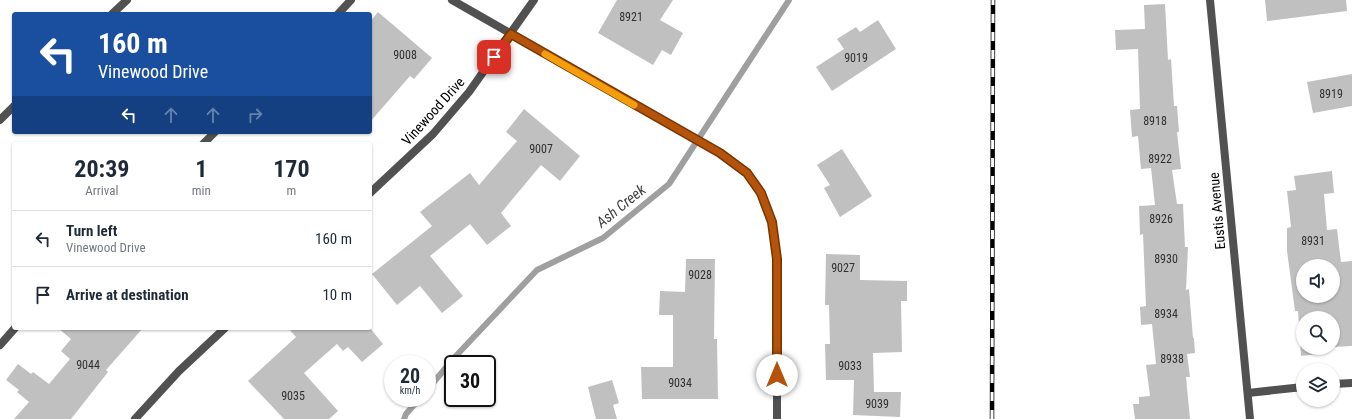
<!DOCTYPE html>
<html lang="en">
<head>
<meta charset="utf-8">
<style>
  :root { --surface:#fff; --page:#f2f2f3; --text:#1f2937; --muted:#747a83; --line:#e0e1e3 }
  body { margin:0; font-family:"Roboto Condensed",sans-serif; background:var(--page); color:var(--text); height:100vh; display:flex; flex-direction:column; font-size:15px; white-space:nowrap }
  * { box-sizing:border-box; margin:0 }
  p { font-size:13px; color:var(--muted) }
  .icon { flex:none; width:22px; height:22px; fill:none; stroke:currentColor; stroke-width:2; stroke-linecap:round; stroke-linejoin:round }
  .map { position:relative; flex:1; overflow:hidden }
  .panel { position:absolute; left:12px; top:142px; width:360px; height:188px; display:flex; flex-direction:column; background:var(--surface); border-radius:4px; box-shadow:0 1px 3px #0004 }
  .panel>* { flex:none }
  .hud { position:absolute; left:12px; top:12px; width:360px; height:122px; border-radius:4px; box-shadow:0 1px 3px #0004; background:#1a4fa0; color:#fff; overflow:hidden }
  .buttons { position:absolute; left:1296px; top:259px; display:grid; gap:8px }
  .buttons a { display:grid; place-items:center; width:44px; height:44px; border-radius:50%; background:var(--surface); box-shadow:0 1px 3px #0004; font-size:20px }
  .speed { position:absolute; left:384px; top:355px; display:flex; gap:8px; font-size:20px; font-weight:700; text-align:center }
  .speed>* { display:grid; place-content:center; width:52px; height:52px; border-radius:50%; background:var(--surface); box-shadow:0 1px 3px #0004; line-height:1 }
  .speed small { font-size:10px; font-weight:400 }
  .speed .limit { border:2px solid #111; border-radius:6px; background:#fff; color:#111 }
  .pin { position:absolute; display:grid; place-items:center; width:34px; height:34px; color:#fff; margin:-17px; border-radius:8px; box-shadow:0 2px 6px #0006 }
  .me { position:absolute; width:44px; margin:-22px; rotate:0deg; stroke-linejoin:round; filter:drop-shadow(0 0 3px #0008) }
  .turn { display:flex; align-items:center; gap:14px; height:84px; padding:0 20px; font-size:18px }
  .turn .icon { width:52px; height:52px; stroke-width:2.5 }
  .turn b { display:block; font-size:28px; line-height:34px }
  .lanes { display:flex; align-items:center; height:38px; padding:0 20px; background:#0003; justify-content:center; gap:20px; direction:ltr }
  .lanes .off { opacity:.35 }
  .eta { display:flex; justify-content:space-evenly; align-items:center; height:68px; text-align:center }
  .eta b { font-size:24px; font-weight:700; line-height:28px }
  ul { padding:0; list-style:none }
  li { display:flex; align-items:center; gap:12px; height:56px; padding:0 20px; border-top:1px solid var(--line) }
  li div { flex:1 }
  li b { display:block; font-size:15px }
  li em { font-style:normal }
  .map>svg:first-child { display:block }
</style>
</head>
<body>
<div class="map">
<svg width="1352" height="419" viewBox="0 0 1352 419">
  <rect width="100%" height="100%" fill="#fff"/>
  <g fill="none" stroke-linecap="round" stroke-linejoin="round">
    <!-- stream -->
    <path stroke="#9f9f9f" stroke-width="6" d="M427,390L454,358L537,270L603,238L669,184L789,0
      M404,419L406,414L420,398"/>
  </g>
  <!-- building -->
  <path fill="#c0c0c0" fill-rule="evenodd" d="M617,0H673L660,20L683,33L671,55L662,50L653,65L598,33Z
    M1265,0H1346L1347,11L1267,21Z
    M1165,4L1168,60L1171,59L1174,106H1177L1179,132H1177L1181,169L1172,170L1177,204H1183L1185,247H1188L1186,290L1189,289L1193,338H1194L1195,353L1187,354L1190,377H1186L1190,419H1135L1133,404H1139V397L1150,396L1146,365L1156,364L1152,324L1141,325L1140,307L1146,306L1143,234L1140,235L1139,206L1155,205L1151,168L1141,169L1138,136L1132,137L1130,110L1140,109L1138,49L1116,50L1115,30L1145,29L1144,5Z
    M378,12L432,58L414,79L410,76L370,122V22Z
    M878,20L896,49L832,91L816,67L844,49L837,39L856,27L860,32Z
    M1352,74V106L1313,113L1307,82Z
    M524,109L580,156L560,181L541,165L501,213L511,226L487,245L470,224L430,256L463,296L442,313L420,286L397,305L372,274L432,226L420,212L470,173L479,185L517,141L506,132Z
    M842,149L872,196L840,217L824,188L830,185L817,165Z
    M1332,171L1334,193L1324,194L1327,230L1337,229L1341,262L1352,261V346L1333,347V318H1303V348H1319V354L1301,356L1298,311H1295L1287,251V228L1291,227L1287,191L1296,190L1294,176ZM1303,266H1333V296H1303Z
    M826,254L860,255V280L907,281V301H901L902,352L873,353L874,392H901L900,417L853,415L854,380H826L825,344H830L829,305H825Z
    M686,259H715L714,339H717L718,399H642L641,367H673V315H659L660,291L685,292Z
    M58,328H143L106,370L108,372L71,419H14L29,402L17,392L19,390L6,380L18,364L31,374L33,372L49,384L70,359L61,351L71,339Z
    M288,328H370L383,344L362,362L348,347L343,351L337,344L304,373L338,411L329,419H284L248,381L296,337Z
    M612,380L619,403L613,405L617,419H596L588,387Z"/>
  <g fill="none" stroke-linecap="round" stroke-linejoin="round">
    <!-- service -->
    <path stroke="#515151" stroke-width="8" d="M338,14L351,0
      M203,144L215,132
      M0,345L15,328"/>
    <!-- minor -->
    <path stroke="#515151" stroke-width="8" d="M452,0L720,153L747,173L761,193L772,222L777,259V419
      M1210,0L1250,419
      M112,14L127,0
      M0,120L14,106
      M370,193L433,134L469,92L534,0
      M1333,384L1352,383
      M1248,393L1303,387
      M135,419L179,371L225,328"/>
    <defs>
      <path id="rail" d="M992,419L993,0"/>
    </defs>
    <!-- rail casing -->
    <use href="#rail" stroke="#000" stroke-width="4.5"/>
    <!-- rail -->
    <use href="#rail" stroke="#fff" stroke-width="3" stroke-dasharray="9" stroke-linecap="butt"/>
  </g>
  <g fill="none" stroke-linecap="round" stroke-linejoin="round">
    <defs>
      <path id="route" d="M494,57L511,34L720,153L747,173L761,193L772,222L777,259V375"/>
    </defs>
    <!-- route casing -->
    <use href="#route" stroke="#753606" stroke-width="10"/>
    <!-- route -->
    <use href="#route" stroke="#b45309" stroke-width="7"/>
    <!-- slow -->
    <path stroke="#f59e0b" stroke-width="7" d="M545,54L634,105"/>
  </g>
  <g text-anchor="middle" stroke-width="3.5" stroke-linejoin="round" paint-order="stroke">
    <!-- number labels -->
    <g font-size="12" fill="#303030">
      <text x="631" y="21">8921</text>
      <text x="405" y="59">9008</text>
      <text x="856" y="62">9019</text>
      <text x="1331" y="98">8919</text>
      <text x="1155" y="125">8918</text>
      <text x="541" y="153">9007</text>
      <text x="1160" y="163">8922</text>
      <text x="1161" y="223">8926</text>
      <text x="1313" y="245">8931</text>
      <text x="1166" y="263">8930</text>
      <text x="843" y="272">9027</text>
      <text x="700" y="279">9028</text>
      <text x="1166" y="318">8934</text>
      <text x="1172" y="363">8938</text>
      <text x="88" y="369">9044</text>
      <text x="850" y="370">9033</text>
      <text x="680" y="387">9034</text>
      <text x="293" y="400">9035</text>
      <text x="877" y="408">9039</text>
    </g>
    <!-- street labels -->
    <g font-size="14" fill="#000" stroke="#fff">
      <text transform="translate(433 111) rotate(-48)" y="5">Vinewood Drive</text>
      <text transform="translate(1217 211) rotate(-95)" y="5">Eustis Avenue</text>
    </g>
    <!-- water labels -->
    <g font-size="15" font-style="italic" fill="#404040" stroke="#fff">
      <text transform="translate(621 206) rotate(-39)" y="5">Ash Creek</text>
    </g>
  </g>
</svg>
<div class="buttons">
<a><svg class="icon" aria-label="sound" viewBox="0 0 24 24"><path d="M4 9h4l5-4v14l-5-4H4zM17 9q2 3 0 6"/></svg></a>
<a><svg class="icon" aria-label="search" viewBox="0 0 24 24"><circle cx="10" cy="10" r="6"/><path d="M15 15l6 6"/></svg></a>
<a><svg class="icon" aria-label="layers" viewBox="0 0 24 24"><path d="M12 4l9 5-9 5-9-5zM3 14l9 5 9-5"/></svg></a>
</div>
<div class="speed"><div>20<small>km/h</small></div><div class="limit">30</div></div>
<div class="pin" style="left:494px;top:57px;background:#d93025"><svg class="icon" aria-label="arrive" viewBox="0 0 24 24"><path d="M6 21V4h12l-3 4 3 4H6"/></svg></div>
<svg class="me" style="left:777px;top:375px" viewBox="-20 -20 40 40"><circle r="19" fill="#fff"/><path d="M0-13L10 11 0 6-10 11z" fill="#b45309"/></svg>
<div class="hud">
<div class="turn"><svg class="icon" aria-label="left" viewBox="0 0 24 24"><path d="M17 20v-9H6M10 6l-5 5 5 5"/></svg><div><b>160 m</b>Vinewood Drive</div></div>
<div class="lanes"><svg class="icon" aria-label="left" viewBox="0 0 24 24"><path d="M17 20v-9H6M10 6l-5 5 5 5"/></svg><svg class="icon off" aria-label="ahead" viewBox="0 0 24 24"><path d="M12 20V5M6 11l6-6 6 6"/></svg><svg class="icon off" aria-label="ahead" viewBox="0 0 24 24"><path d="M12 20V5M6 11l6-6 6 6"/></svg><svg class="icon off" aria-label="right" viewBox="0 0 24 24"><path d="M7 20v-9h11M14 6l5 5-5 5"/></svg></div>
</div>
<section class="panel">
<div class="eta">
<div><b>20:39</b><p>Arrival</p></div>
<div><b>1</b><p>min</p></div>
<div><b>170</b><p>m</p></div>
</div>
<ul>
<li><svg class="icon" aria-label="left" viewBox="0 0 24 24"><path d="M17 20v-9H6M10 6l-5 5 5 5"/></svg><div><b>Turn left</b><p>Vinewood Drive</p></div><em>160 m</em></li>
<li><svg class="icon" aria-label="arrive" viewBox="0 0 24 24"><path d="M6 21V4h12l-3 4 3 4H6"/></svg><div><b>Arrive at destination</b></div><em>10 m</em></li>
</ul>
</section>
</div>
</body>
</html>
